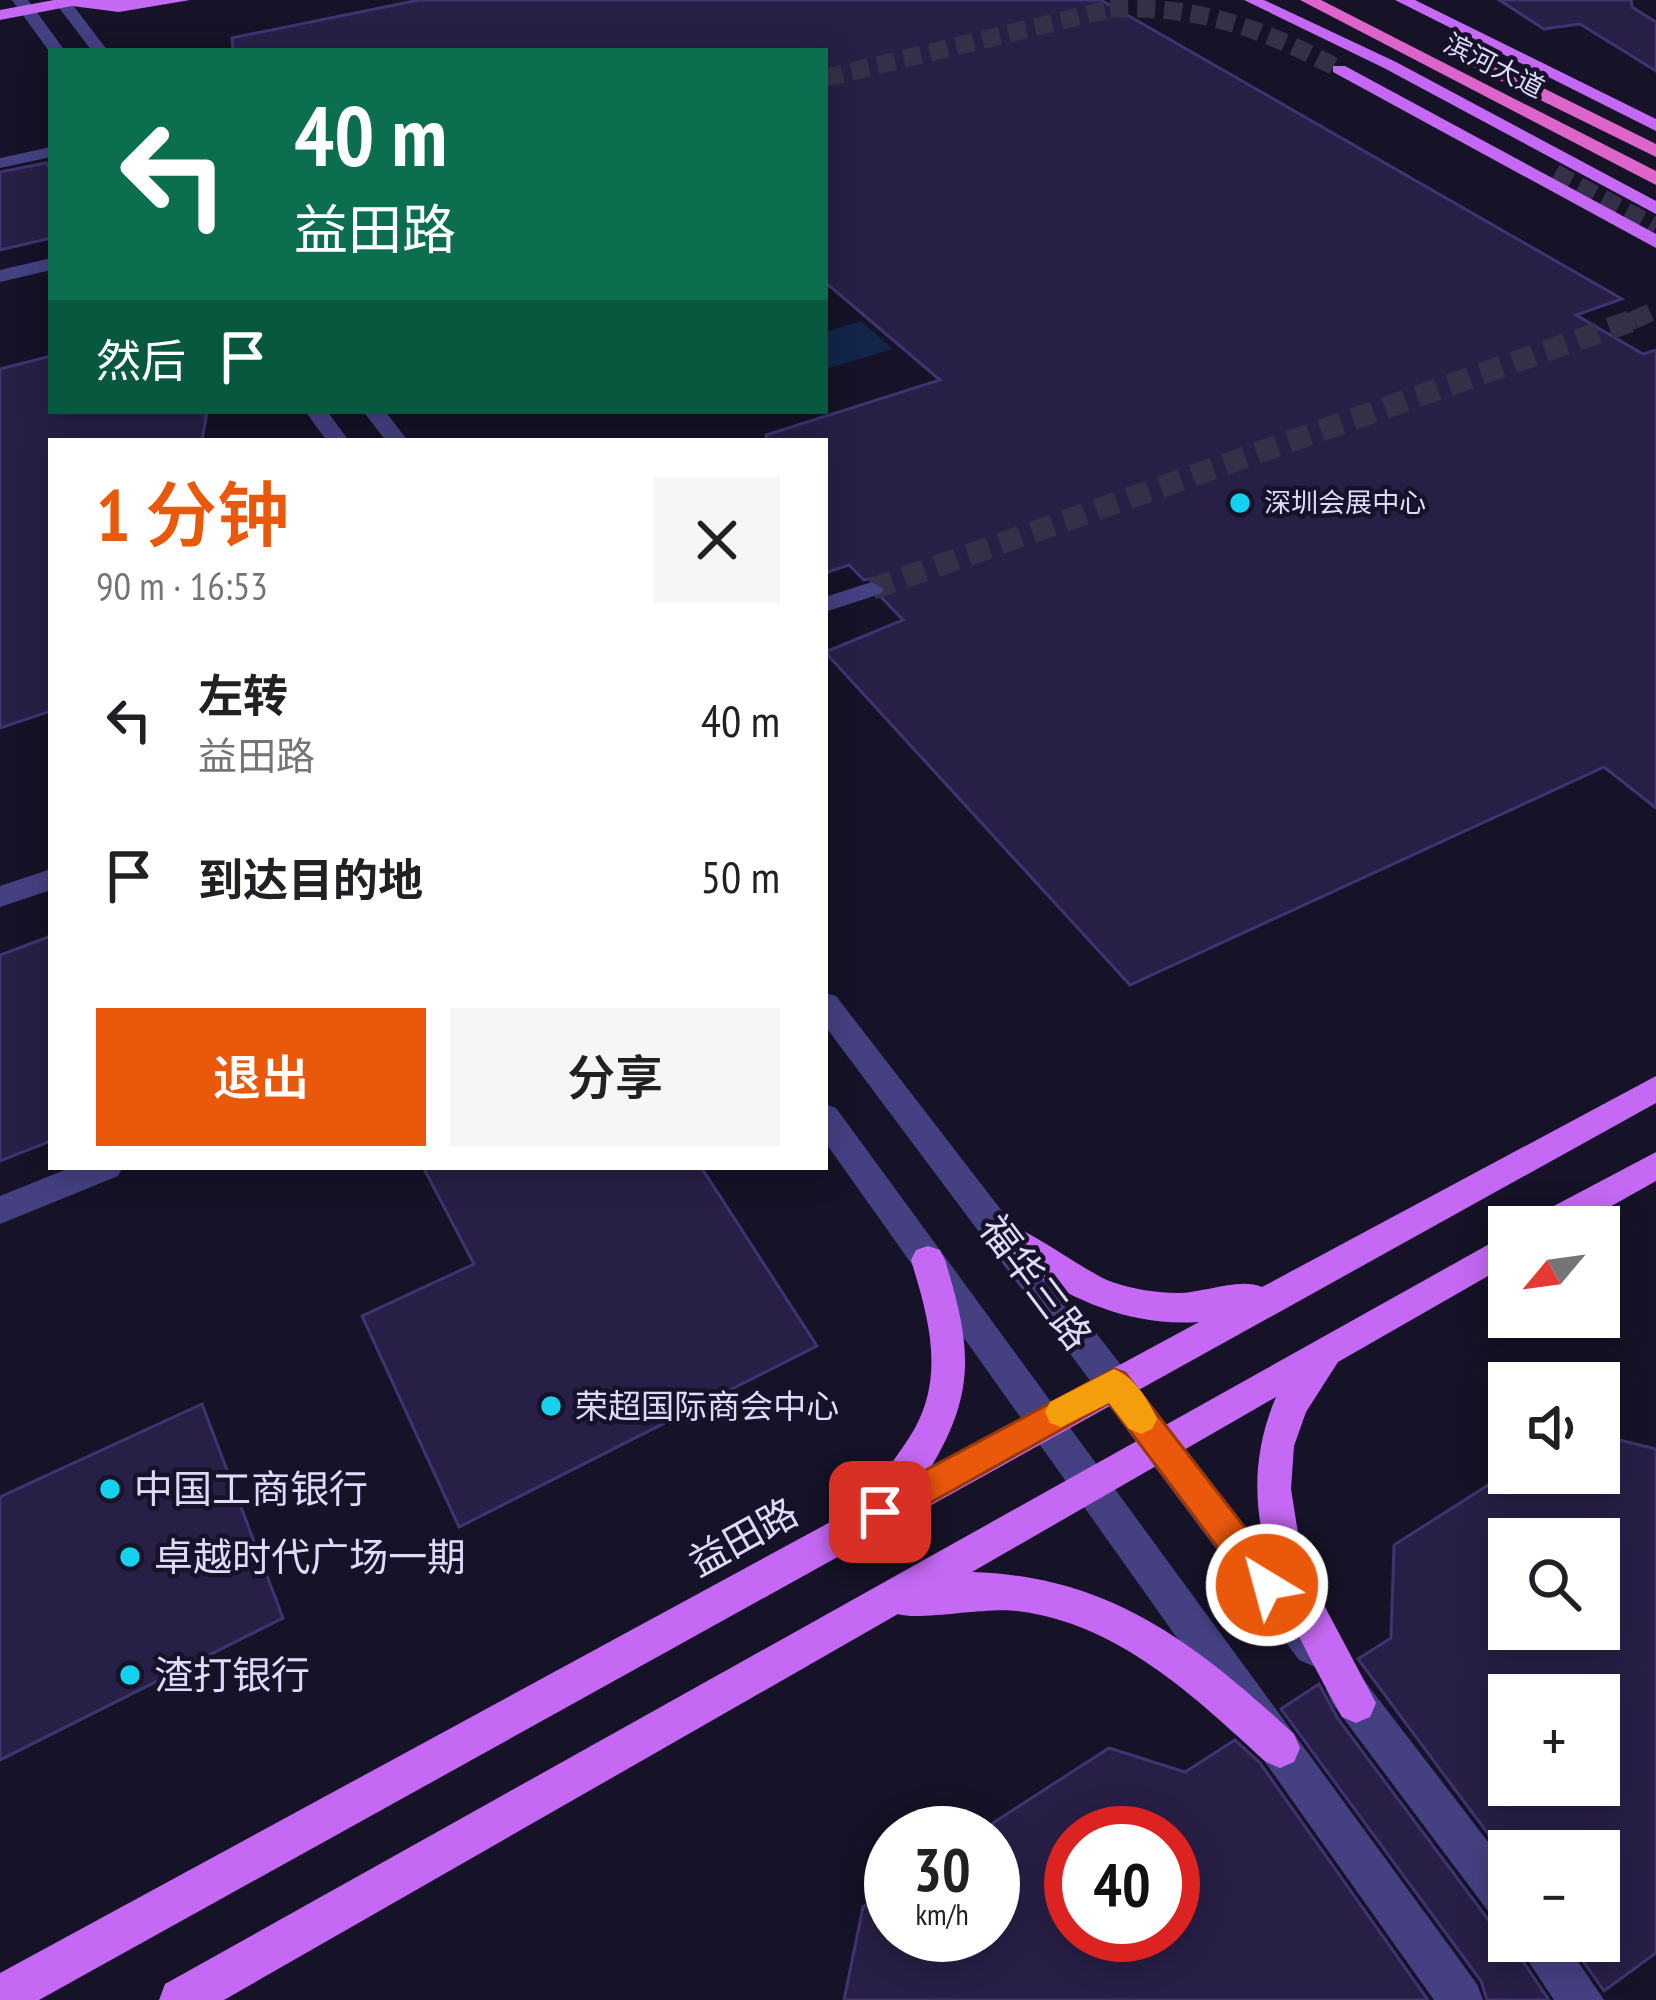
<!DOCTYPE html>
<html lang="zh">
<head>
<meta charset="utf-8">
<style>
  :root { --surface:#fff; --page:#f6f6f6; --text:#202124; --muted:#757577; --accent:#ea580c }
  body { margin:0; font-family:"PT Sans Narrow","Noto Sans SC",sans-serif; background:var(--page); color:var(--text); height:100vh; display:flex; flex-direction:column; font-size:45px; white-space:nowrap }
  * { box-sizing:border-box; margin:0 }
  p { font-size:39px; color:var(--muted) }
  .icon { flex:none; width:66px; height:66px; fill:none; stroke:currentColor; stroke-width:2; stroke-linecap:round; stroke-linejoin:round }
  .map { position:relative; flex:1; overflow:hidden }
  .panel { position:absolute; left:48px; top:438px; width:780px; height:732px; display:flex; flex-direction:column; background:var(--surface); border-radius:0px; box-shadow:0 6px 30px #0003 }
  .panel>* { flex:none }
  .top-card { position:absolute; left:48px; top:48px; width:780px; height:366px; border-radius:0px; box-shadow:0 6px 30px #0003; background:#0b6e4f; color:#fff; overflow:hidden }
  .needle { width:78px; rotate:241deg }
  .fabs { position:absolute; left:1488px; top:1206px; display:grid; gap:24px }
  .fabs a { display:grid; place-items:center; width:132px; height:132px; border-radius:0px; background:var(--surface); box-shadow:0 6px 30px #0003; font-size:60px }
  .speed { position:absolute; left:864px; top:1806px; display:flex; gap:24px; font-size:60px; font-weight:700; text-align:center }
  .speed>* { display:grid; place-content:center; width:156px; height:156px; border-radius:50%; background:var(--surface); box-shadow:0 6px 30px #0003; line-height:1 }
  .speed small { font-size:30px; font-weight:400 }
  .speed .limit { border:18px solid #d22; background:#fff; color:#111 }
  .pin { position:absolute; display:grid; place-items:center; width:102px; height:102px; color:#fff; margin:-51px; border-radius:24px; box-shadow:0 6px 18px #0006 }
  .me { position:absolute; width:132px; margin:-66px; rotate:323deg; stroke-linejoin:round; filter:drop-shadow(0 0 9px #0008) }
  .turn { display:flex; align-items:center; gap:42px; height:252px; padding:0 48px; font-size:54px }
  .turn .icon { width:156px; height:156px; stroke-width:2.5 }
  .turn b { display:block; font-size:84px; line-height:102px }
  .then { display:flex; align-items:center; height:114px; padding:0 48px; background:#0003; gap:24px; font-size:45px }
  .round { display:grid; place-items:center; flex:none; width:126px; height:126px; border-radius:0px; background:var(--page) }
  .head { display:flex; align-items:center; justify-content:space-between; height:204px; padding:0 48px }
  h1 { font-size:72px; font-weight:600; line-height:90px; color:var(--accent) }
  .button { display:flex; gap:24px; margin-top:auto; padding:24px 48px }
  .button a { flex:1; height:138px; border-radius:0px; background:var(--accent); color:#fff; font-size:48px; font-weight:600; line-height:138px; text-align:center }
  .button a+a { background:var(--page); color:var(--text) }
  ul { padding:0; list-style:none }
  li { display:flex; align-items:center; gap:36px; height:156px; padding:0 48px }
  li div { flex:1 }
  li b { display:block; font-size:45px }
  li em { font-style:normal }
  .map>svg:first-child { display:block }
</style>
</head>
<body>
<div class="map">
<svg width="1656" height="2000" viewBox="0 0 1656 2000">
  <rect width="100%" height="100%" fill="#161227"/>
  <!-- water -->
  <path fill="#13264a" d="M861,321L893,349L825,369V332Z"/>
  <!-- building -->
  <path fill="#281f46" stroke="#413371" stroke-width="3" fill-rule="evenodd" d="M419,0H1101L1622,299L1576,315L1643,354L1656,350V808L1604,767L1130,985L825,652L903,620L882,598L886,585L874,578L864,580L849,565L825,573V441H767L766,435L940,380L825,282V51H233L232,38Z
    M1499,0H1631L1632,7L1656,22V71L1580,24L1544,29Z
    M46,163L51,170V238L0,250V172Z
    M51,356V411H207L202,441H51V711L0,728V369Z
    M51,936V1141L0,1161V955Z
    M423,1167H701L817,1346L459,1527L362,1316L474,1264Z
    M202,1404L283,1618L0,1760V1497Z
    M1599,1435L1656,1449V1953L1604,1991L1569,1941H1599V1851H1509V1862L1358,1659L1391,1638L1394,1545L1507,1473H1599ZM1509,1539H1599V1629H1509ZM1509,1695H1599V1785H1509Z
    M1319,1684L1338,1719L1490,1922L1509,1930V1941L1549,2000H1487L1481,1981L1281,1709Z
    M1235,1740L1260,1763L1428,2000H844L863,1907L891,1889V1935H993V1823L1109,1748L1185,1772ZM1071,1833H1173V1935H1071Z"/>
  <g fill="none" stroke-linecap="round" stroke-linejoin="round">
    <!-- tertiary-tunnel-far1 -->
    <path stroke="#343047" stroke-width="18" stroke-dasharray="18 9" stroke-linecap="butt" d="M825,78L1110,9
      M1625,323L1634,320"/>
    <!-- tertiary-tunnel -->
    <path stroke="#343047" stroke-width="22" stroke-dasharray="22 12" stroke-linecap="butt" d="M872,589L1634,320"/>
    <!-- primary-tunnel -->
    <path stroke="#343047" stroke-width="18" stroke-dasharray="18 9" stroke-linecap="butt" d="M1110,9C1196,4 1264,29 1339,69
      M1555,173L1656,227
      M1634,320L1656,310"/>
    <!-- minor -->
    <path fill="#454082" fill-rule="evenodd" d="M51,147V157L0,168V158Z
      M72,1167H123L118,1176L0,1224V1196Z"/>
    <!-- tertiary -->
    <path fill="#454082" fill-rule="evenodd" d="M12,0H28L65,51L51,54Z
      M53,0H69L108,51H92Z
      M51,258V270L0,282V270Z
      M305,411H327L349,441H327Z
      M363,411H385L408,441H386Z
      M872,582L884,589L880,594L825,612V597Z
      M51,869V890L0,907V886Z
      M825,993L836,996L1327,1632L1333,1646L1327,1660L1313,1666L1299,1660L825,1026Z
      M825,1104L836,1108L1477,1984L1483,2000H1434L825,1142Z
      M1346,1669L1360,1675L1509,1869V1926L1494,1919L1332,1703L1326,1689L1332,1675Z
      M1515,1941H1564L1604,2000H1554Z"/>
    <!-- primary -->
    <path fill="#c569f4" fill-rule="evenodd" d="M54,0H190L119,12L72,6L0,20V10Z
      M1244,0H1264L1396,62L1656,201V214L1384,68Z
      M1395,0H1415L1656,119V131Z
      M1333,66H1345L1656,234V248L1333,72Z
      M1656,1076V1103L39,2000H0V1973L869,1501C880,1475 901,1453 915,1428C945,1373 928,1316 911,1260L916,1250L928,1246L940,1250L945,1260C970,1342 978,1390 931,1467L1199,1322C1118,1328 1049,1288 987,1242L982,1232L987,1222C1012,1213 1081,1271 1112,1282C1133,1289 1156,1293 1178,1293C1204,1293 1239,1277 1262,1287Z
      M1656,1152V1181L1574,1227H1528L1533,1217Z
      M1509,1233V1264L1338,1362L1306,1412L1294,1446L1291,1489L1298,1533L1325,1607L1376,1703L1370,1717L1356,1723L1342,1717C1286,1615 1226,1514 1276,1397L972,1572C1110,1576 1196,1644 1294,1734L1300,1748L1294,1762L1280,1768L1266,1762C1195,1697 1118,1623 1017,1611C986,1607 919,1621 898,1614L224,2000H159L165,1984Z"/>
    <!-- trunk -->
    <path fill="#dc64ca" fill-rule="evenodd" d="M1300,0H1321L1656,171V185Z
      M1469,57H1481L1656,144V157L1469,65Z"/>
  </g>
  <!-- route -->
  <path fill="#ea580c" stroke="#983908" stroke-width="3" d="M1114,1369L1125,1373L1280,1573L1285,1585L1280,1597L1267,1602L1255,1597L1109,1403L892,1524L880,1528L868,1524L863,1512L868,1501Z"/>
  <!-- slow -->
  <path fill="#f59e0b" d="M1114,1369C1133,1376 1149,1400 1157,1419L1152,1429L1141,1434L1129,1429L1109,1403L1061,1427L1050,1423L1045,1412L1050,1402Z"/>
  <!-- markers -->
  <g fill="#15d1ee" stroke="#161227" stroke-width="4.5">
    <circle cx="1240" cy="503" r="12"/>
    <circle cx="551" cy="1406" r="12"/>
    <circle cx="110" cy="1489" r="12"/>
    <circle cx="130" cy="1557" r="12"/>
    <circle cx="130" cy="1675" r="12"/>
  </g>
  <g text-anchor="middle" stroke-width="9" stroke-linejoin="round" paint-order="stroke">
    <!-- far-street labels -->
    <g font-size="27" fill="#dfdafc" stroke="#161227">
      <text transform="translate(1494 66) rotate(27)" y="9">滨河大道</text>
    </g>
    <!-- far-poi labels -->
    <g font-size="27" fill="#dfdafc" stroke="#161227" text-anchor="start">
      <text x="1264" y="512">深圳会展中心</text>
    </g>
    <!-- poi labels -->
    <g font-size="33" fill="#dfdafc" stroke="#161227" text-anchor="start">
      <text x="575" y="1418">荣超国际商会中心</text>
    </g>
    <!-- near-street labels -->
    <g font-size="39" fill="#dfdafc" stroke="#161227">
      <text transform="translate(1036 1282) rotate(53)" y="14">福华三路</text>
      <text transform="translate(743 1537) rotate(-29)" y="14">益田路</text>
    </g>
    <!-- near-poi labels -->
    <g font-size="39" fill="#dfdafc" stroke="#161227" text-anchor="start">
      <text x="134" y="1503">中国工商银行</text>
      <text x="154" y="1571">卓越时代广场一期</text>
      <text x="154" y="1689">渣打银行</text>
    </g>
  </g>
</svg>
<div class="fabs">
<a><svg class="needle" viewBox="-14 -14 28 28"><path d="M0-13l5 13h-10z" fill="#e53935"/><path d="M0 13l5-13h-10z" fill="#757577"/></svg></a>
<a><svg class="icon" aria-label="sound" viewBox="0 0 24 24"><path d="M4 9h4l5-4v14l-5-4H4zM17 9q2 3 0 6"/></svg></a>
<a><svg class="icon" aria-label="search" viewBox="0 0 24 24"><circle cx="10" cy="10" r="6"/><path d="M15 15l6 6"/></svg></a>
<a>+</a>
<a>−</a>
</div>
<div class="speed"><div>30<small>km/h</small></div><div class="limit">40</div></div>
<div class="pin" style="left:880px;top:1512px;background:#d93025"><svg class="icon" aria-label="arrive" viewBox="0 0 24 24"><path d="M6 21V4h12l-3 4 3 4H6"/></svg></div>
<svg class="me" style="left:1267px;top:1585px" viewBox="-20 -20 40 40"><circle r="17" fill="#ea580c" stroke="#fff" stroke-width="3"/><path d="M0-11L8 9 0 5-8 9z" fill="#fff"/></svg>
<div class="top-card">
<div class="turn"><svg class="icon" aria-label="left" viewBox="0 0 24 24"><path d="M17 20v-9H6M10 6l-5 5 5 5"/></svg><div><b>40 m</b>益田路</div></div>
<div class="then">然后<svg class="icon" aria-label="arrive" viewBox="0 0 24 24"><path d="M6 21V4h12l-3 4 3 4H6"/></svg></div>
</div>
<section class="panel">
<div class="head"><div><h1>1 分钟</h1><p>90 m · 16:53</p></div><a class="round"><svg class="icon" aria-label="close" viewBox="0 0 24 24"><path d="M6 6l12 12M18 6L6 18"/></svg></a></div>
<ul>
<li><svg class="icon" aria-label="left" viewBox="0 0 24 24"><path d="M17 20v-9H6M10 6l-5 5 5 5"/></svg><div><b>左转</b><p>益田路</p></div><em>40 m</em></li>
<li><svg class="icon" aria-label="arrive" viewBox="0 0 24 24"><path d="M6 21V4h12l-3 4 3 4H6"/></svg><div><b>到达目的地</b></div><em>50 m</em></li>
</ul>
<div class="button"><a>退出</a><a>分享</a></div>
</section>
</div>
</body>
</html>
